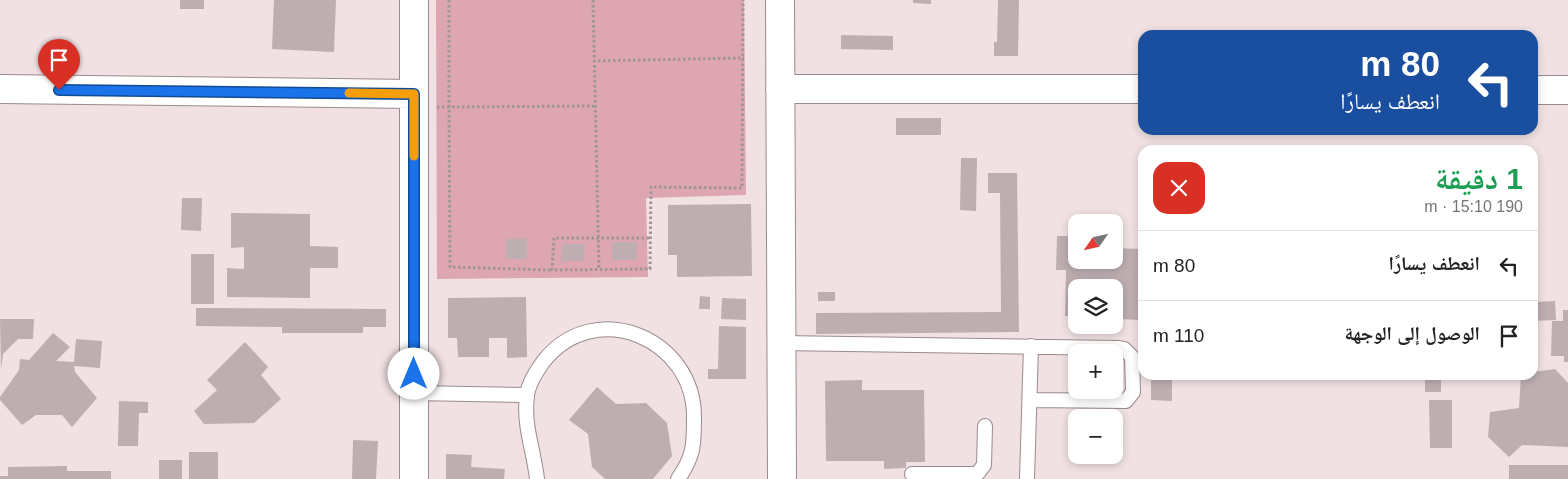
<!DOCTYPE html>
<html lang="ar">
<head>
<meta charset="utf-8">
<style>
  :root { --surface:#fff; --page:#f2f2f2; --text:#222; --muted:#767676; --line:#e0e0e0 }
  body { margin:0; font-family:Helvetica,"Noto Naskh Arabic",sans-serif; background:var(--page); color:var(--text); direction:rtl; height:100vh; display:flex; flex-direction:column; font-size:19px; white-space:nowrap }
  * { box-sizing:border-box; margin:0 }
  p { font-size:16px; color:var(--muted) }
  .icon { flex:none; width:28px; height:28px; fill:none; stroke:currentColor; stroke-width:2; stroke-linecap:round; stroke-linejoin:round }
  .map { position:relative; flex:1; overflow:hidden; direction:ltr }
  .side { position:absolute; left:1138px; top:145px; width:400px; height:235px; display:flex; flex-direction:column; background:var(--surface); border-radius:15px; box-shadow:0 2px 8px #0003; direction:rtl }
  .side>* { flex:none }
  .guide { position:absolute; left:1138px; top:30px; width:400px; height:105px; border-radius:15px; box-shadow:0 2px 8px #0003; direction:rtl; background:#1a4fa0; color:#fff; overflow:hidden }
  .needle { width:32px; rotate:236deg }
  .tools { position:absolute; left:1068px; top:214px; display:grid; gap:10px }
  .tools a { display:grid; place-items:center; width:55px; height:55px; border-radius:10px; background:var(--surface); box-shadow:0 2px 8px #0003; font-size:25px }
  .pin { position:absolute; display:grid; place-items:center; width:42px; height:42px; color:#fff; margin:-51px -21px; border-radius:50% 50% 50% 0; rotate:-45deg; box-shadow:0 0 5px #0007 }
  .pin .icon { rotate:45deg }
  .me { position:absolute; width:55px; margin:-28px; rotate:0deg; stroke-linejoin:round; filter:drop-shadow(0 0 4px #0008) }
  .turn { display:flex; align-items:center; gap:18px; height:105px; padding:0 15px; font-size:22px }
  .turn .icon { width:65px; height:65px; stroke-width:2.5 }
  .turn b { display:block; font-size:35px; line-height:42px }
  .round { display:grid; place-items:center; flex:none; width:52px; height:52px; border-radius:15px; background:var(--page) }
  .summary { display:flex; align-items:center; justify-content:space-between; height:85px; padding:0 15px }
  h1 { font-size:30px; font-weight:700; line-height:38px; color:#1e9e55 }
  ul { padding:0; list-style:none }
  li { display:flex; align-items:center; gap:15px; height:70px; padding:0 15px; border-top:1px solid var(--line) }
  li div { flex:1 }
  li b { display:block; font-size:19px }
  li em { font-style:normal }
  .map>svg:first-child { display:block }
</style>
</head>
<body>
<div class="map">
<svg width="1568" height="479" viewBox="0 0 1568 479">
  <rect width="100%" height="100%" fill="#f1e1e3"/>
  <!-- green -->
  <path fill="#dda6b0" d="M436,0H744L746,195L646,198L648,277L437,279Z"/>
  <!-- building -->
  <path fill="#beaeb1" d="M180,0H204V9H180Z
    M274,0H336L334,52L272,49Z
    M913,0H931V4L913,3Z
    M998,0H1019L1018,56H994V42H997Z
    M841,35L893,36V50L841,49Z
    M896,118H941V135H896Z
    M961,158H977L976,211L960,210Z
    M988,173H1017L1019,332L816,334V313L1001,312L1000,193H988Z
    M182,198H202L201,231L181,230Z
    M751,204L752,276L677,277V255H668V205Z
    M231,213L310,214V246L338,247V268H310V298L227,297V268L244,269V247L231,248Z
    M1057,236H1076V260H1114V248L1142,249V320L1117,319L1116,331H1094V325H1114V288H1076V316H1065L1066,270H1056Z
    M527,238V259H506V239Z
    M612,242H637V260H612Z
    M562,244H585L584,261H561Z
    M191,254H214V304H191Z
    M818,292H835V301H818Z
    M700,296L710,297V309H699Z
    M526,297L527,357L507,358V338H489V357H458L457,338H448V298Z
    M722,298L746,299V320L721,319Z
    M1555,301L1556,320L1532,321V302Z
    M196,308L386,309V327H363V333H282V327L196,326Z
    M1563,310H1568V362H1564V356H1551L1552,321H1563Z
    M0,319H34L33,339H18L3,354L1,370Z
    M719,326L746,327V379H708V369H718Z
    M53,333L70,347L56,361L74,362L76,339L102,341L100,368L74,366L75,372L97,398L72,427L62,415H36L22,425L0,400V397L19,370L20,359L29,360Z
    M245,342L268,367L261,375L281,399L254,423L204,424L194,411L217,390L207,380Z
    M1555,369L1568,383V447L1522,445L1509,457L1488,437L1490,412L1519,408L1521,375H1532V372Z
    M1151,375H1172V401L1151,400Z
    M862,380V390H924L925,462H906V468L884,469V461H826L825,381Z
    M1425,380H1441V392H1425Z
    M597,387L616,404L646,403L667,423L672,456L653,479H605L592,467L588,434L569,420Z
    M1429,400H1452V448H1430Z
    M119,401L148,402V413H139L138,446H118Z
    M353,440L378,441L376,479H352Z
    M189,452H218V479H189Z
    M446,454L472,455L471,467L505,469L504,479H446Z
    M159,460H182V479H159Z
    M1509,465H1568V479H1509Z
    M67,466V471H111V479H0V476H8V467Z"/>
  <g fill="none" stroke-linecap="round" stroke-linejoin="round">
    <defs>
      <path id="lane" d="M780,343L1118,348L1124,349L1132,357L1133,392L1126,401L1031,400
        M414,393L527,395
        M912,474H977L984,465L985,426
        M537,479C534,451 523,425 527,396C528,384 536,372 543,362C594,296 695,338 694,418C694,445 694,456 678,479
        M1027,479L1031,346"/>
      <path id="street" d="M414,0V479
        M780,0L782,479
        M0,89L414,94
        M780,89H1142
        M1532,90H1568"/>
    </defs>
    <!-- lane casing -->
    <use href="#lane" stroke="#9a8b8e" stroke-width="16"/>
    <!-- street casing -->
    <use href="#street" stroke="#9a8b8e" stroke-width="30"/>
    <!-- path -->
    <path stroke="#a09496" stroke-width="3" stroke-dasharray="2.5 2.5" stroke-linecap="butt" d="M449,0V107L594,106
      M593,0L599,270
      M593,61L744,58
      M437,107H449L450,267L552,270
      M649,238H554L552,270L650,269L651,187L742,188L743,0"/>
    <!-- lane -->
    <use href="#lane" stroke="#fff" stroke-width="14"/>
    <!-- street -->
    <use href="#street" stroke="#fff" stroke-width="28"/>
  </g>
  <g fill="none" stroke-linecap="round" stroke-linejoin="round">
    <defs>
      <path id="route" d="M59,90L414,94V374"/>
    </defs>
    <!-- route casing -->
    <use href="#route" stroke="#114b97" stroke-width="12"/>
    <!-- route -->
    <use href="#route" stroke="#1a73e8" stroke-width="9"/>
    <!-- slow -->
    <path stroke="#f59e0b" stroke-width="9" d="M349,93L414,94V156"/>
  </g>
</svg>
<div class="tools">
<a><svg class="needle" viewBox="-14 -14 28 28"><path d="M0-13l5 13h-10z" fill="#e53935"/><path d="M0 13l5-13h-10z" fill="#767676"/></svg></a>
<a><svg class="icon" aria-label="layers" viewBox="0 0 24 24"><path d="M12 4l9 5-9 5-9-5zM3 14l9 5 9-5"/></svg></a>
<a>+</a>
<a>−</a>
</div>
<div class="pin" style="left:59px;top:90px;background:#d93025"><svg class="icon" aria-label="arrive" viewBox="0 0 24 24"><path d="M6 21V4h12l-3 4 3 4H6"/></svg></div>
<svg class="me" style="left:414px;top:374px" viewBox="-20 -20 40 40"><circle r="19" fill="#fff"/><path d="M0-13L10 11 0 6-10 11z" fill="#1a73e8"/></svg>
<div class="guide">
<div class="turn"><svg class="icon" aria-label="left" viewBox="0 0 24 24"><path d="M17 20v-9H6M10 6l-5 5 5 5"/></svg><div><b>80 m</b>انعطف يسارًا</div></div>
</div>
<section class="side">
<div class="summary"><div><h1>1 دقيقة</h1><p>190 m · 15:10</p></div><a class="round" style="background:#d93025;color:#fff"><svg class="icon" aria-label="close" viewBox="0 0 24 24"><path d="M6 6l12 12M18 6L6 18"/></svg></a></div>
<ul>
<li><svg class="icon" aria-label="left" viewBox="0 0 24 24"><path d="M17 20v-9H6M10 6l-5 5 5 5"/></svg><div><b>انعطف يسارًا</b></div><em>80 m</em></li>
<li><svg class="icon" aria-label="arrive" viewBox="0 0 24 24"><path d="M6 21V4h12l-3 4 3 4H6"/></svg><div><b>الوصول إلى الوجهة</b></div><em>110 m</em></li>
</ul>
</section>
</div>
</body>
</html>
